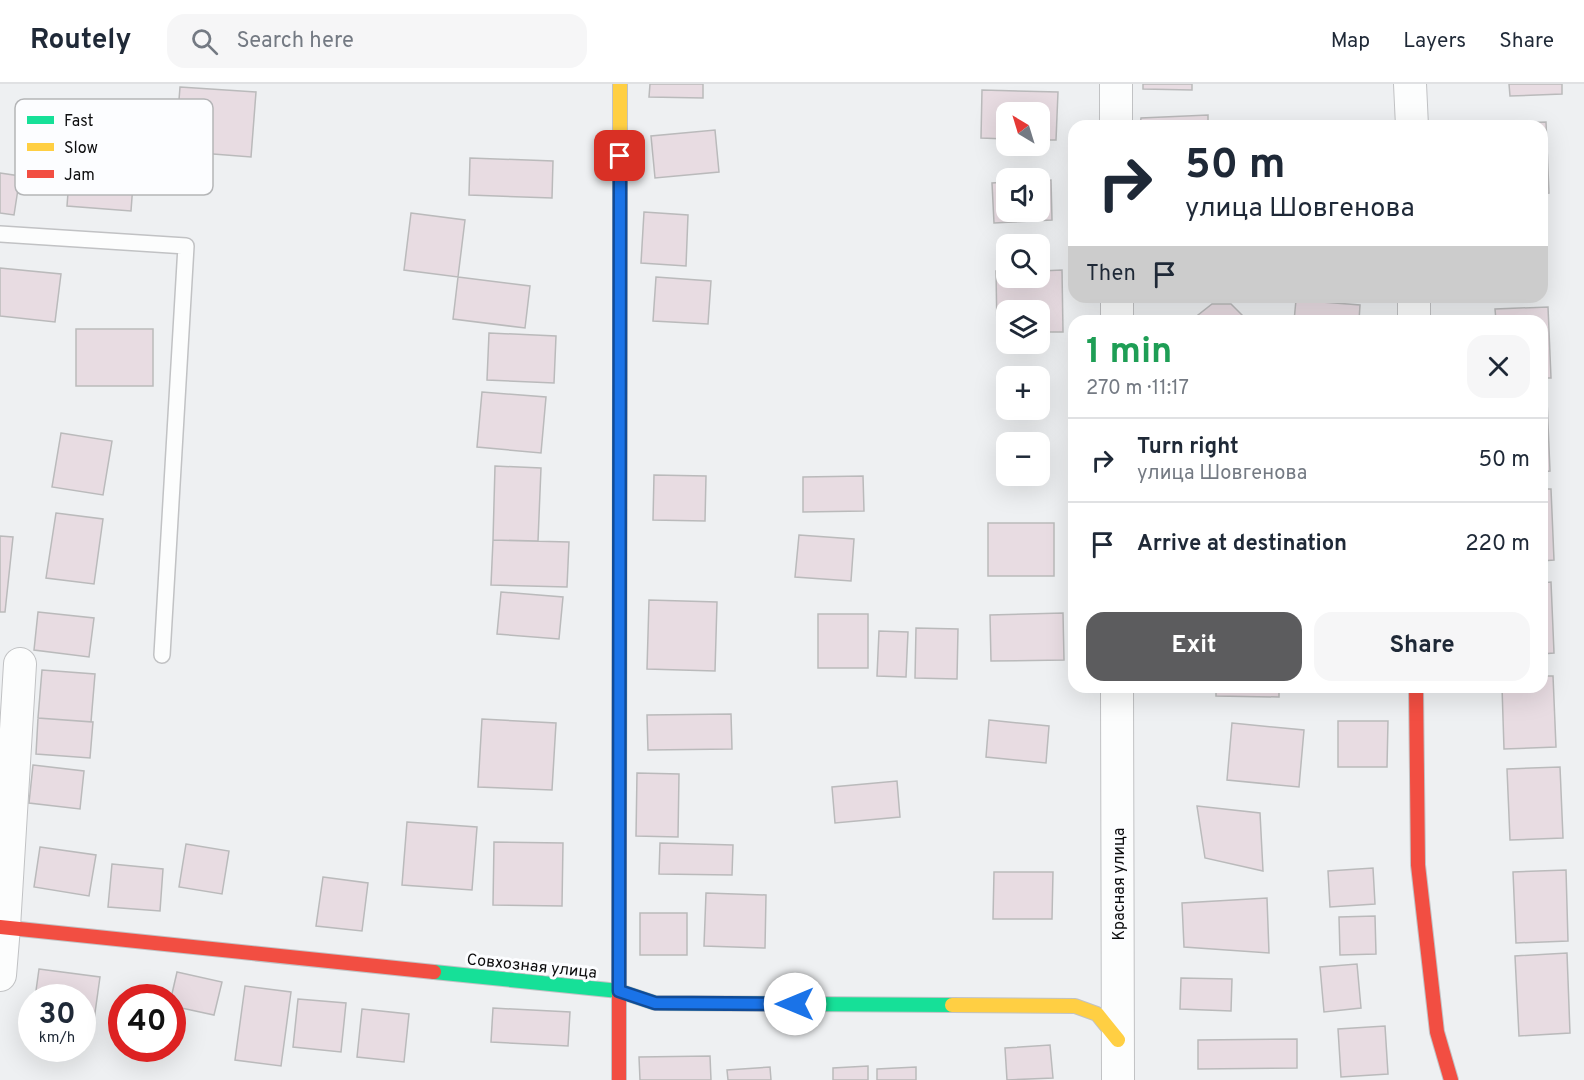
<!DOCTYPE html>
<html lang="en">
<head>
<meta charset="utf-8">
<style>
  :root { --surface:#fff; --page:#f6f6f7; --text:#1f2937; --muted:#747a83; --line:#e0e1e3; --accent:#5c5c5e }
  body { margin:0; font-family:Overpass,sans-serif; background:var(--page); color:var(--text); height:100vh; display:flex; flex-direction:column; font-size:22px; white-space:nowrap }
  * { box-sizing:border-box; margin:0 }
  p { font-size:20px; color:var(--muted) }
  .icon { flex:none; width:33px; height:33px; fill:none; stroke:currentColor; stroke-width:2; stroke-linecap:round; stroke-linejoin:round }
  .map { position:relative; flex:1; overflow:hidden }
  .side { position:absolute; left:1068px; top:231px; width:480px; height:378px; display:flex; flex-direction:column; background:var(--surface); border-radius:18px; box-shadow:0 6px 24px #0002 }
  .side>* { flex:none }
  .banner { position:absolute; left:1068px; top:36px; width:480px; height:183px; border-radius:18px; box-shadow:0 6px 24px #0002; background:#fff; color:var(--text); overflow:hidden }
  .needle { width:39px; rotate:322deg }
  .controls { position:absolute; left:996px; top:18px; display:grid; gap:12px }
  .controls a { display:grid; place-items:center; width:54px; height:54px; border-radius:12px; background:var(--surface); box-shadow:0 6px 24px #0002; font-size:30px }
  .speed { position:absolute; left:18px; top:900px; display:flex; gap:12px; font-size:30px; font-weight:700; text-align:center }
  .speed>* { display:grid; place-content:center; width:78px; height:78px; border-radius:50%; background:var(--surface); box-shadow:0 6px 24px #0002; line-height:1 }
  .speed small { font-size:15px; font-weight:400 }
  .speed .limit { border:9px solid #d22; background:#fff; color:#111 }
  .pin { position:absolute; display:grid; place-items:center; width:51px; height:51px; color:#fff; margin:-26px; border-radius:12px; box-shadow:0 3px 9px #0006 }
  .me { position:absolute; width:66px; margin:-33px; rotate:270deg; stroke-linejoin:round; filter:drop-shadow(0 0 4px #0008) }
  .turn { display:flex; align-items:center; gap:21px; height:126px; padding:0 18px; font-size:27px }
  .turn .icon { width:78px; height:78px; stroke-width:2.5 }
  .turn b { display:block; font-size:42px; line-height:51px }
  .then { display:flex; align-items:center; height:57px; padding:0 18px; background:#0003; gap:12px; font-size:22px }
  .round { display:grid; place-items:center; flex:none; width:63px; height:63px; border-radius:18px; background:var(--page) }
  .overview { display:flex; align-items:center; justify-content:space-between; height:102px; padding:0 18px }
  h1 { font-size:36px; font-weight:700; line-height:45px; color:#1e9e55 }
  .button { display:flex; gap:12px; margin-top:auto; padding:12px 18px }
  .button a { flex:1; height:69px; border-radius:18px; background:var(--accent); color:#fff; font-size:24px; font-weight:700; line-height:69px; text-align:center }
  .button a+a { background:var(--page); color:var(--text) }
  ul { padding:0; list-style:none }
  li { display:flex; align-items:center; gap:18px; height:84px; padding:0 18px; border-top:2px solid var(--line) }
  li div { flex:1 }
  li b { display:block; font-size:22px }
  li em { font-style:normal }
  header { display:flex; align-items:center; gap:36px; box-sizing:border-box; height:84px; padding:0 30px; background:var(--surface); border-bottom:2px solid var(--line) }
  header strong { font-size:28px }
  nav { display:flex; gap:33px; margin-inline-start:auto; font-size:21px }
  .search { width:420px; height:54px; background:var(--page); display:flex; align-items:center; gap:15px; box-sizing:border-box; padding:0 21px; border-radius:18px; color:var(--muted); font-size:22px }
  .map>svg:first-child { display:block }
</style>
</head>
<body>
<header>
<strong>Routely</strong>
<div class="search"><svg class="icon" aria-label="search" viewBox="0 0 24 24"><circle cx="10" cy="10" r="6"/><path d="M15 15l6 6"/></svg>Search here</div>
<nav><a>Map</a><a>Layers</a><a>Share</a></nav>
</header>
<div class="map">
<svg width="1584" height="996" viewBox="0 0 1584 996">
  <rect width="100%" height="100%" fill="#eef0f2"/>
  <!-- building -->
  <path fill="#e8dce2" stroke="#bababb" stroke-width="1.5" d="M650,0H703V14L649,13Z
    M1143,0H1192V6L1143,5Z
    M1509,0H1562V10L1510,12Z
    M180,3L256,8L251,73L175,67Z
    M982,6L1058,8L1056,56H1040V28H1006V55L981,54Z
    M1208,31V42H1140L1141,34Z
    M1546,38L1549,109L1542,110V42H1494V40Z
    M715,46L719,88L655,94L651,52Z
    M72,54L136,59L131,127L67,122Z
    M470,74L553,77L552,114L469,111Z
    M0,89L20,92L14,131L0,129Z
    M1051,96L1052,136L994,139L992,99L1006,98V128H1040V97Z
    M644,128L688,131L686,182L641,179Z
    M411,129L465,136L458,193L404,186Z
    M1542,130H1544L1546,201L1542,202Z
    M0,184L61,190L55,238L0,232Z
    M1062,186L1063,248H1040V226H1006V248L997,249L996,187H1006V194H1040V187Z
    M458,193L530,202L525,244L453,235Z
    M656,193L711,197L708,240L653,237Z
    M1296,216L1360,221L1359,237H1294Z
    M1212,220H1231L1248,237H1194L1193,235Z
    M1548,223L1551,294H1542V237H1496L1495,225Z
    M76,245H153V302H76Z
    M489,249L556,252L554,299L487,296Z
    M482,308L546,313L541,369L477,363Z
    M1547,316L1550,387L1542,388V317Z
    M61,349L112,357L103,411L52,403Z
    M495,382L541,384L538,457L493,456Z
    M654,391L706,392L705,437L653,436Z
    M863,392L864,427L803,428V393Z
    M1542,405H1551L1554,476L1542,477Z
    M56,429L103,435L94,500L46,494Z
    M988,439H1054V492H988Z
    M799,451L854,455L851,497L795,493Z
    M0,452L13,453L5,528H0Z
    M493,456L569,458L567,503L491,501Z
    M1551,498L1554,569L1542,570V499Z
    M501,508L563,513L559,555L497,550Z
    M649,516L717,518L715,587L647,585Z
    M38,528L94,534L89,573L34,566Z
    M1063,529L1064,576L991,577L990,531Z
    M818,530H868V584H818Z
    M916,544L958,545L957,595L915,594Z
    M879,547L908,548L906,593L877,592Z
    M42,586L95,590L91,638L38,634Z
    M1542,592H1553L1556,663L1504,665L1502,603H1542Z
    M1216,603H1279V613L1216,612Z
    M731,630L732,665L648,666L647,631Z
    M38,634L93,638L90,674L36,670Z
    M482,635L556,639L552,706L478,703Z
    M989,636L1049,642L1046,679L986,673Z
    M1338,637H1388L1387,683H1338Z
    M1232,639L1304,646L1299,703L1227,696Z
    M33,681L84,687L80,725L29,719Z
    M1560,683L1563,754L1510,756L1507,685Z
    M637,689L679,690L678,753L636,752Z
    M897,697L900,733L835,739L832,703Z
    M1197,722L1260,729L1263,787L1205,774Z
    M407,738L477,743L472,806L402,801Z
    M494,758L563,759L562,822L493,821Z
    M660,759L733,761L732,791L659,790Z
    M186,760L229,767L222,810L179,803Z
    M40,763L96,771L89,812L34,803Z
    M112,780L163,785L160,827L108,823Z
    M1373,784L1375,820L1330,823L1328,787Z
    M1566,786L1568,857L1516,859L1513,788Z
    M994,788H1053L1052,835H993Z
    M323,793L368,799L362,847L316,842Z
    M706,809L766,811L765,864L704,862Z
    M1267,814L1269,869L1184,863L1182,819Z
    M640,829H687V871H640Z
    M1375,832L1376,870L1340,871L1339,833Z
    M1567,869L1570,949L1519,952L1515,872Z
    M1357,880L1361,924L1324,928L1320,883Z
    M39,885L100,893L94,936L82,935V914H35Z
    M177,888L222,898L214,931L172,922V914H171Z
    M1181,894L1232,895L1231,927L1180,925Z
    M245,902L291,908L281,982L235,976Z
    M298,915L346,919L341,968L293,963Z
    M493,924L570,928L568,962L491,958Z
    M362,925L409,930L404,978L357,973Z
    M1385,942L1388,990L1341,993L1338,945Z
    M1297,955V984L1198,985V956Z
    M1050,961L1053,994L1007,996L1005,964Z
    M710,972L711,996H640L639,973Z
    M868,982V996H833V984Z
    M770,983L771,996H728L727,986Z
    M916,983V996H877V985Z"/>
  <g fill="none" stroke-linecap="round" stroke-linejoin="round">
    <defs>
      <path id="lane" d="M0,150L186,162L162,571"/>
      <path id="street" d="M1116,0V42
        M1410,0L1412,42
        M1117,213V237
        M1414,213V237
        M1117,603L1118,996
        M0,891L4,843L20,580"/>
      <path id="fast" d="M619,753L620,294
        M434,888L619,907L655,919L952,921"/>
      <path id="slow" d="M620,294V0
        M952,921L1075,922L1097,930L1118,956"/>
      <path id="jam" d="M1416,603L1418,781L1437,948L1451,996
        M0,843L434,888
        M619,996V753"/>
    </defs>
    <!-- lane casing -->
    <use href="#lane" stroke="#c1c2c4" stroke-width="18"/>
    <!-- street casing -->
    <use href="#street" stroke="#c1c2c4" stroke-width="34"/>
    <!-- fast casing -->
    <use href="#fast" stroke="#c1c2c4" stroke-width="16"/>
    <!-- slow casing -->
    <use href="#slow" stroke="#c1c2c4" stroke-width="16"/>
    <!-- jam casing -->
    <use href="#jam" stroke="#c1c2c4" stroke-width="16"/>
    <!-- lane -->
    <use href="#lane" stroke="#fcfdfd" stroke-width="15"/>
    <!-- street -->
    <use href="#street" stroke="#fcfdfd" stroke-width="32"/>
    <!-- fast -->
    <use href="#fast" stroke="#16e098" stroke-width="14"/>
    <!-- slow -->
    <use href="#slow" stroke="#ffcf43" stroke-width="14"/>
    <!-- jam -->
    <use href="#jam" stroke="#f24e42" stroke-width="14"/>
  </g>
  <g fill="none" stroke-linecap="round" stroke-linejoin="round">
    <defs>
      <path id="route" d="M620,72L619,907L655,919L795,920"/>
    </defs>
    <!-- route casing -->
    <use href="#route" stroke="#114b97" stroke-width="15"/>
    <!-- route -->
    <use href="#route" stroke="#1a73e8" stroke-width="10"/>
  </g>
  <g text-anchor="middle" stroke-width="6" stroke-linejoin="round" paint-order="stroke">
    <!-- street labels -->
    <g font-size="16" fill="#0d0d0e" stroke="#fcfdff">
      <text transform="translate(1118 800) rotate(-90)" y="6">Красная улица</text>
      <text transform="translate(532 881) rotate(6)" y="6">Совхозная улица</text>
    </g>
  </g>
  <!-- legend -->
  <rect x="15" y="15" width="198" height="96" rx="9" fill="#fcfdff" stroke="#b4b5b7" stroke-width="1.5"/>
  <rect x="27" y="32" width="27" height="8" fill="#16e098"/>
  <rect x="27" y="59" width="27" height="8" fill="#ffcf43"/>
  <rect x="27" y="86" width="27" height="8" fill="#f24e42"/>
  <g font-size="16" fill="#0d0d0e">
    <text x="64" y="42">Fast</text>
    <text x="64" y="69">Slow</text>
    <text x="64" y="96">Jam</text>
  </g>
</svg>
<div class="controls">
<a><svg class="needle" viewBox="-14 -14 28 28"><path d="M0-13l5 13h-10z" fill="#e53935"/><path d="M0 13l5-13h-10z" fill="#747a83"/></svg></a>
<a><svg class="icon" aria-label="sound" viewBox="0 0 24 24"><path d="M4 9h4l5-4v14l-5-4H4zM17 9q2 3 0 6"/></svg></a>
<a><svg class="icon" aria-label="search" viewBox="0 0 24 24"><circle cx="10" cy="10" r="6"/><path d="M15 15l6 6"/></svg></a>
<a><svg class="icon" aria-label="layers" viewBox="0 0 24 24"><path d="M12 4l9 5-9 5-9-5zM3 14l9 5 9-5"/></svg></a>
<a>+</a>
<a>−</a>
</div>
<div class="speed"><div>30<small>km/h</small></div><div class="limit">40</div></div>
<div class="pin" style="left:620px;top:72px;background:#d93025"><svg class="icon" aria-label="arrive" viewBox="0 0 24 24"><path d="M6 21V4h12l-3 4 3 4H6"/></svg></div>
<svg class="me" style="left:795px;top:920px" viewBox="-20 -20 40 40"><circle r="19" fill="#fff"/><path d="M0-13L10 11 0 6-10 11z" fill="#1a73e8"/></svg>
<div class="banner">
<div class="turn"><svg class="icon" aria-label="right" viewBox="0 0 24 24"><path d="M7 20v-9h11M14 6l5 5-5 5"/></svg><div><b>50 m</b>улица Шовгенова</div></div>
<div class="then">Then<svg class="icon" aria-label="arrive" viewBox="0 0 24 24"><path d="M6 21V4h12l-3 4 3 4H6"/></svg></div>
</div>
<section class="side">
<div class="overview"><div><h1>1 min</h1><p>270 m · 11:17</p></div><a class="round"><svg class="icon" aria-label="close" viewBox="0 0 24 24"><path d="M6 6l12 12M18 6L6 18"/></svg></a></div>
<ul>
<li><svg class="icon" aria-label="right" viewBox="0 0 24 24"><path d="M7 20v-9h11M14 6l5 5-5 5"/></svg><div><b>Turn right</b><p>улица Шовгенова</p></div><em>50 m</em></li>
<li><svg class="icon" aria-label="arrive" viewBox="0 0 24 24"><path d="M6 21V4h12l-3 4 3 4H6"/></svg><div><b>Arrive at destination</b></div><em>220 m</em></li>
</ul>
<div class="button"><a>Exit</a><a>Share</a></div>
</section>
</div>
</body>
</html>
